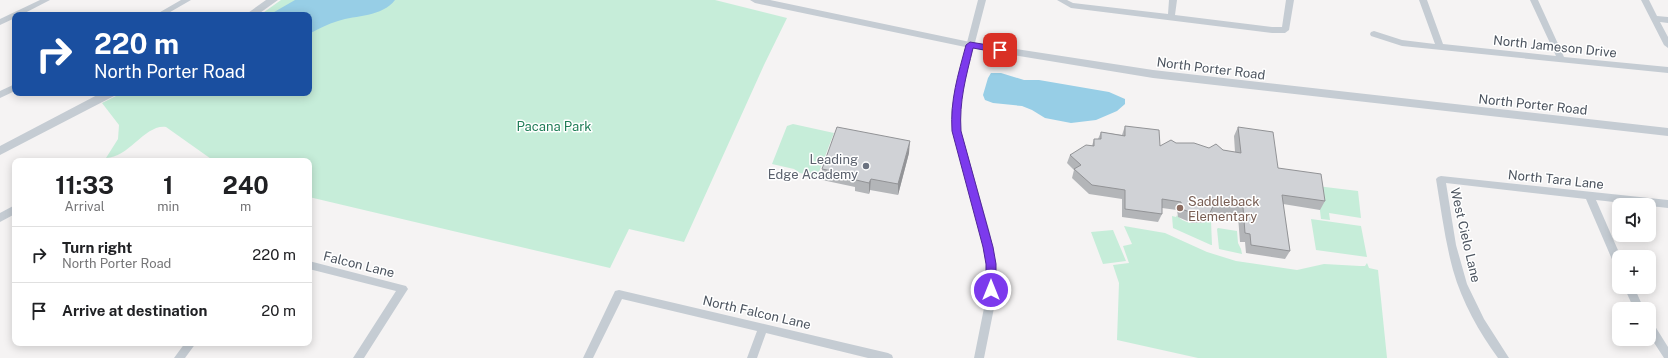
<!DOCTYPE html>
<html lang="en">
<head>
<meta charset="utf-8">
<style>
  :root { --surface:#fff; --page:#f6f6f6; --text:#202124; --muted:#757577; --line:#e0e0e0 }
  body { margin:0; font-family:"Public Sans",sans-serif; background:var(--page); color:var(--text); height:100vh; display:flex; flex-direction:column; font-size:15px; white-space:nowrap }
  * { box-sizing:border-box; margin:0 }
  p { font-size:13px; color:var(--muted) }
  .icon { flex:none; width:22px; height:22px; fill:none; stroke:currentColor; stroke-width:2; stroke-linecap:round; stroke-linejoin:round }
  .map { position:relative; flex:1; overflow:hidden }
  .drawer { position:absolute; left:12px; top:158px; width:300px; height:188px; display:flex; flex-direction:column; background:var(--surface); border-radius:8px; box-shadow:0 2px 10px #0003 }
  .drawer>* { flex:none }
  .guide { position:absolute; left:12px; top:12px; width:300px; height:84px; border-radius:8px; box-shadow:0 2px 10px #0003; background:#1a4fa0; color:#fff; overflow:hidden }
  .controls { position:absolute; left:1612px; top:198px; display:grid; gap:8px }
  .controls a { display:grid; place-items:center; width:44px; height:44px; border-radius:8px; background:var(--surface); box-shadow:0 2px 10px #0003; font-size:20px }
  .pin { position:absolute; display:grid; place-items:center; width:34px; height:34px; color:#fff; margin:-17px; border-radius:8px; box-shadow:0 2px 6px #0006 }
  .me { position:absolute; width:44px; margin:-22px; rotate:0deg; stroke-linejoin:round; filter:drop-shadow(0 0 3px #0008) }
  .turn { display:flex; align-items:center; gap:14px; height:84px; padding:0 16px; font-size:18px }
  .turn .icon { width:52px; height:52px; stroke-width:2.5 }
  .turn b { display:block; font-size:28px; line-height:34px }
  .eta { display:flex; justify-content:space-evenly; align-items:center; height:68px; text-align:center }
  .eta b { font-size:24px; font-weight:700; line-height:28px }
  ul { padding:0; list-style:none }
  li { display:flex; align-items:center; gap:12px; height:56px; padding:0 16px; border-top:1px solid var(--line) }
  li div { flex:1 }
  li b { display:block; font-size:15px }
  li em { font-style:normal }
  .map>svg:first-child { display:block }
</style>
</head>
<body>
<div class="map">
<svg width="1668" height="358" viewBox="0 0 1668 358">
  <rect width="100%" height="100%" fill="#f5f3f3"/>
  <!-- green -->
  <path fill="#c6edd9" d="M281,0H715L787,18L764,65L684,242L629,229L610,268L309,197V161H214L166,127C145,124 129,158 106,158L118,139L119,125L102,103L122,93H309V15H260Z
    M793,124L834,133L817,177L800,173L794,169L772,164L787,126Z
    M1317,186L1358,191L1361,218L1329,213L1330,220L1321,219Z
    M1177,215C1183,224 1196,224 1206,222L1207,217L1211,221L1212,245H1211L1173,228L1172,216L1176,217Z
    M1311,219L1361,226L1367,257L1316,250Z
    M1124,226L1165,233L1207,252L1236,261L1297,270L1324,264L1360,266H1365L1367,263L1369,268L1378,270L1387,358H1198L1117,340L1119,283L1113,265L1129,263L1123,246L1132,244Z
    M1218,228L1237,231L1238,243L1241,249L1242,254L1219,249L1217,229Z
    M1113,230L1126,261L1103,264L1091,232Z"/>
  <!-- water -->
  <path fill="#97cee6" d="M295,0H395C382,17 356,15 338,21C328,24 318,29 309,34V15H269Z
    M991,73H1001L1024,80H1039L1109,92L1125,99V104L1117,111L1096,120L1071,123L1045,118L1032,110L1022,106L993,103L985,100L983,95L988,78Z"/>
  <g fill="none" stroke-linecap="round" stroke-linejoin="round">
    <!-- minor -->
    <path fill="#c5ccd3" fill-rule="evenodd" d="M40,0H50L21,15H15V18L0,25V19Z
      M181,0H191L165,15H155Z
      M978,0H986L964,85L959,112L961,131L990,233L996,264L995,303L984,358H974L985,303L986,264L980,233L953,131L951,112L956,85Z
      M1057,0H1067L1073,3L1168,14L1169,0H1177L1175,15L1272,27H1282L1286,0H1294L1289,30L1285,33H1272L1071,8Z
      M1419,0H1427L1443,44L1556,56L1530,0H1538L1564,57L1668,67V73L1402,46L1371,36L1370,34L1371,32L1374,31L1402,40L1435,44Z
      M1641,0H1649L1657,16L1668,17V23L1660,22L1668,37V48L1664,45Z
      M15,84V91L0,98V91Z
      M1441,176L1668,200V208L1596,200L1621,257H1619V268L1616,267L1614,264L1586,199L1446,183L1456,245L1467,284L1484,319L1509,358H1498C1479,332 1462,302 1453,270C1445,241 1441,209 1436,179L1438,177Z
      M15,205V214L0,222V213Z
      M309,261L406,286L408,289L406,292L364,358H353L396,291L309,269Z
      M1624,287H1634L1644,309H1634Z
      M619,290L888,353L892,355L893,358H868L766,333L757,358H747L757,331L622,299L593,358H583L615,291Z
      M1649,322L1653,323L1668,347V358H1664L1649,335Z
      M185,343H196L185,358H174Z"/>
    <!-- tertiary -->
    <path fill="#c5ccd3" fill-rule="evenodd" d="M266,0H278L257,15H245Z
      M750,0H770L970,42L1153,70L1668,128V136L1153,78L970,48L755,3Z
      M101,93H115L114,96L0,155V146Z"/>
  </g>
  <!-- wall -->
  <path fill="#b3b5b8" d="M1125,126L1160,146L1176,143L1235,152L1234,136L1238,127L1278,168L1325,201L1320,210L1283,204L1290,251L1285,259L1246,253L1245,242H1240L1238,216L1213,212L1212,215H1209L1206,222L1192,223L1178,217L1177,210L1162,208V214L1158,222L1122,217V199L1089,194L1072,178L1074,170L1067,163L1070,155L1092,146L1094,139H1098L1101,132L1122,135Z
    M909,153L898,195L870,190L869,194L855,191V187L822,180V169Z"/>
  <!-- shaded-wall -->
  <path fill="#929396" d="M910,141L909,153L898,195V184Z
    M871,179L870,190L869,194V183Z"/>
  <!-- building -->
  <path fill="#d0d2d6" stroke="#929396" d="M1125,126L1159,130L1160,146L1171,140L1176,143H1194L1209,148L1216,144L1223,150L1241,153L1238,127L1273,132L1278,168L1321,174L1325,201L1282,195L1290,251L1251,245L1250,234L1245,233L1243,207L1216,203V207L1213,206L1210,213L1197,215L1182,209L1181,202L1162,199V214L1125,209V190L1092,185L1074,169L1081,165L1070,155L1086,145L1094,146V139H1101V132L1125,136Z
    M837,127L910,141L898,184L871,179L869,183L856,180L857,176L822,169Z"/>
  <!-- route -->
  <path fill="#7c3aed" stroke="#51269a" d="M970,42L1000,47L1004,50L1000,53L973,48C966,77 959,101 961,131L993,247L996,264V290L995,293L991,294L987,293L986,290V264L983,247L952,131C950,100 958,75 966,45Z"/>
  <!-- markers -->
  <circle fill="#6b7280" stroke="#fff" stroke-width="1.5" cx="866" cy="166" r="4"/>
  <circle fill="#8d6e63" stroke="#fff" stroke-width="1.5" cx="1180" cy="208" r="4"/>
  <g text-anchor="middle" stroke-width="3" stroke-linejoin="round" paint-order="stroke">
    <!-- street labels -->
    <g font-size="13" fill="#4c545f" stroke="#fff">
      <text transform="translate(1555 46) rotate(6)" y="5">North Jameson Drive</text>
      <text transform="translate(1211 68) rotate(7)" y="5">North Porter Road</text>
      <text transform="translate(1533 104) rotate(6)" y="5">North Porter Road</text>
      <text transform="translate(1556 179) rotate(6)" y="5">North Tara Lane</text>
      <text transform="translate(1466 235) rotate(77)" y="5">West Cielo Lane</text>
      <text transform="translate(359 264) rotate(14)" y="5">Falcon Lane</text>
      <text transform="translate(757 312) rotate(13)" y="5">North Falcon Lane</text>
    </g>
    <!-- park labels -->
    <g font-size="13" fill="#207d57" stroke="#fff">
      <text x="554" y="131">Pacana Park</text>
    </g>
    <!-- worship labels -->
    <g font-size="13" fill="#5b616d" stroke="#fff" text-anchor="end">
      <text x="858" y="164">Leading<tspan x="858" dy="15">Edge Academy</tspan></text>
    </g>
    <!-- education labels -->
    <g font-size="13" fill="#785e54" stroke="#fff" text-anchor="start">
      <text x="1188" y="206">Saddleback<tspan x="1188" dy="15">Elementary</tspan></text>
    </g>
  </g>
</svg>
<div class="controls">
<a><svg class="icon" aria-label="sound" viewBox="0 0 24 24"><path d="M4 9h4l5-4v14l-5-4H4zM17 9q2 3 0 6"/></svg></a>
<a>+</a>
<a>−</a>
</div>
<div class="pin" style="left:1000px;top:50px;background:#d93025"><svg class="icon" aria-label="arrive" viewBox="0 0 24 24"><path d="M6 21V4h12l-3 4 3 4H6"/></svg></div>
<svg class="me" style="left:991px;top:290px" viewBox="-20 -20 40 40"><circle r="17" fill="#7c3aed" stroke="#fff" stroke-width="3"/><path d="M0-11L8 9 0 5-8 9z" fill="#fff"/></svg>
<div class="guide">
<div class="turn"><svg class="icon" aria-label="right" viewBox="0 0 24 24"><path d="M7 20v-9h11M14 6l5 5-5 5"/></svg><div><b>220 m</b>North Porter Road</div></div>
</div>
<section class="drawer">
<div class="eta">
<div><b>11:33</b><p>Arrival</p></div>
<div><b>1</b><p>min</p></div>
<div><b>240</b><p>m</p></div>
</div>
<ul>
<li><svg class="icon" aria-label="right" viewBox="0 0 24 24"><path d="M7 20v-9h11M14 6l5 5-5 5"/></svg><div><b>Turn right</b><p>North Porter Road</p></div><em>220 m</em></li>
<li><svg class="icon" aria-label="arrive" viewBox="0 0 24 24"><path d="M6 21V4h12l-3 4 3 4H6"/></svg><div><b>Arrive at destination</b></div><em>20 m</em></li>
</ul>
</section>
</div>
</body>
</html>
